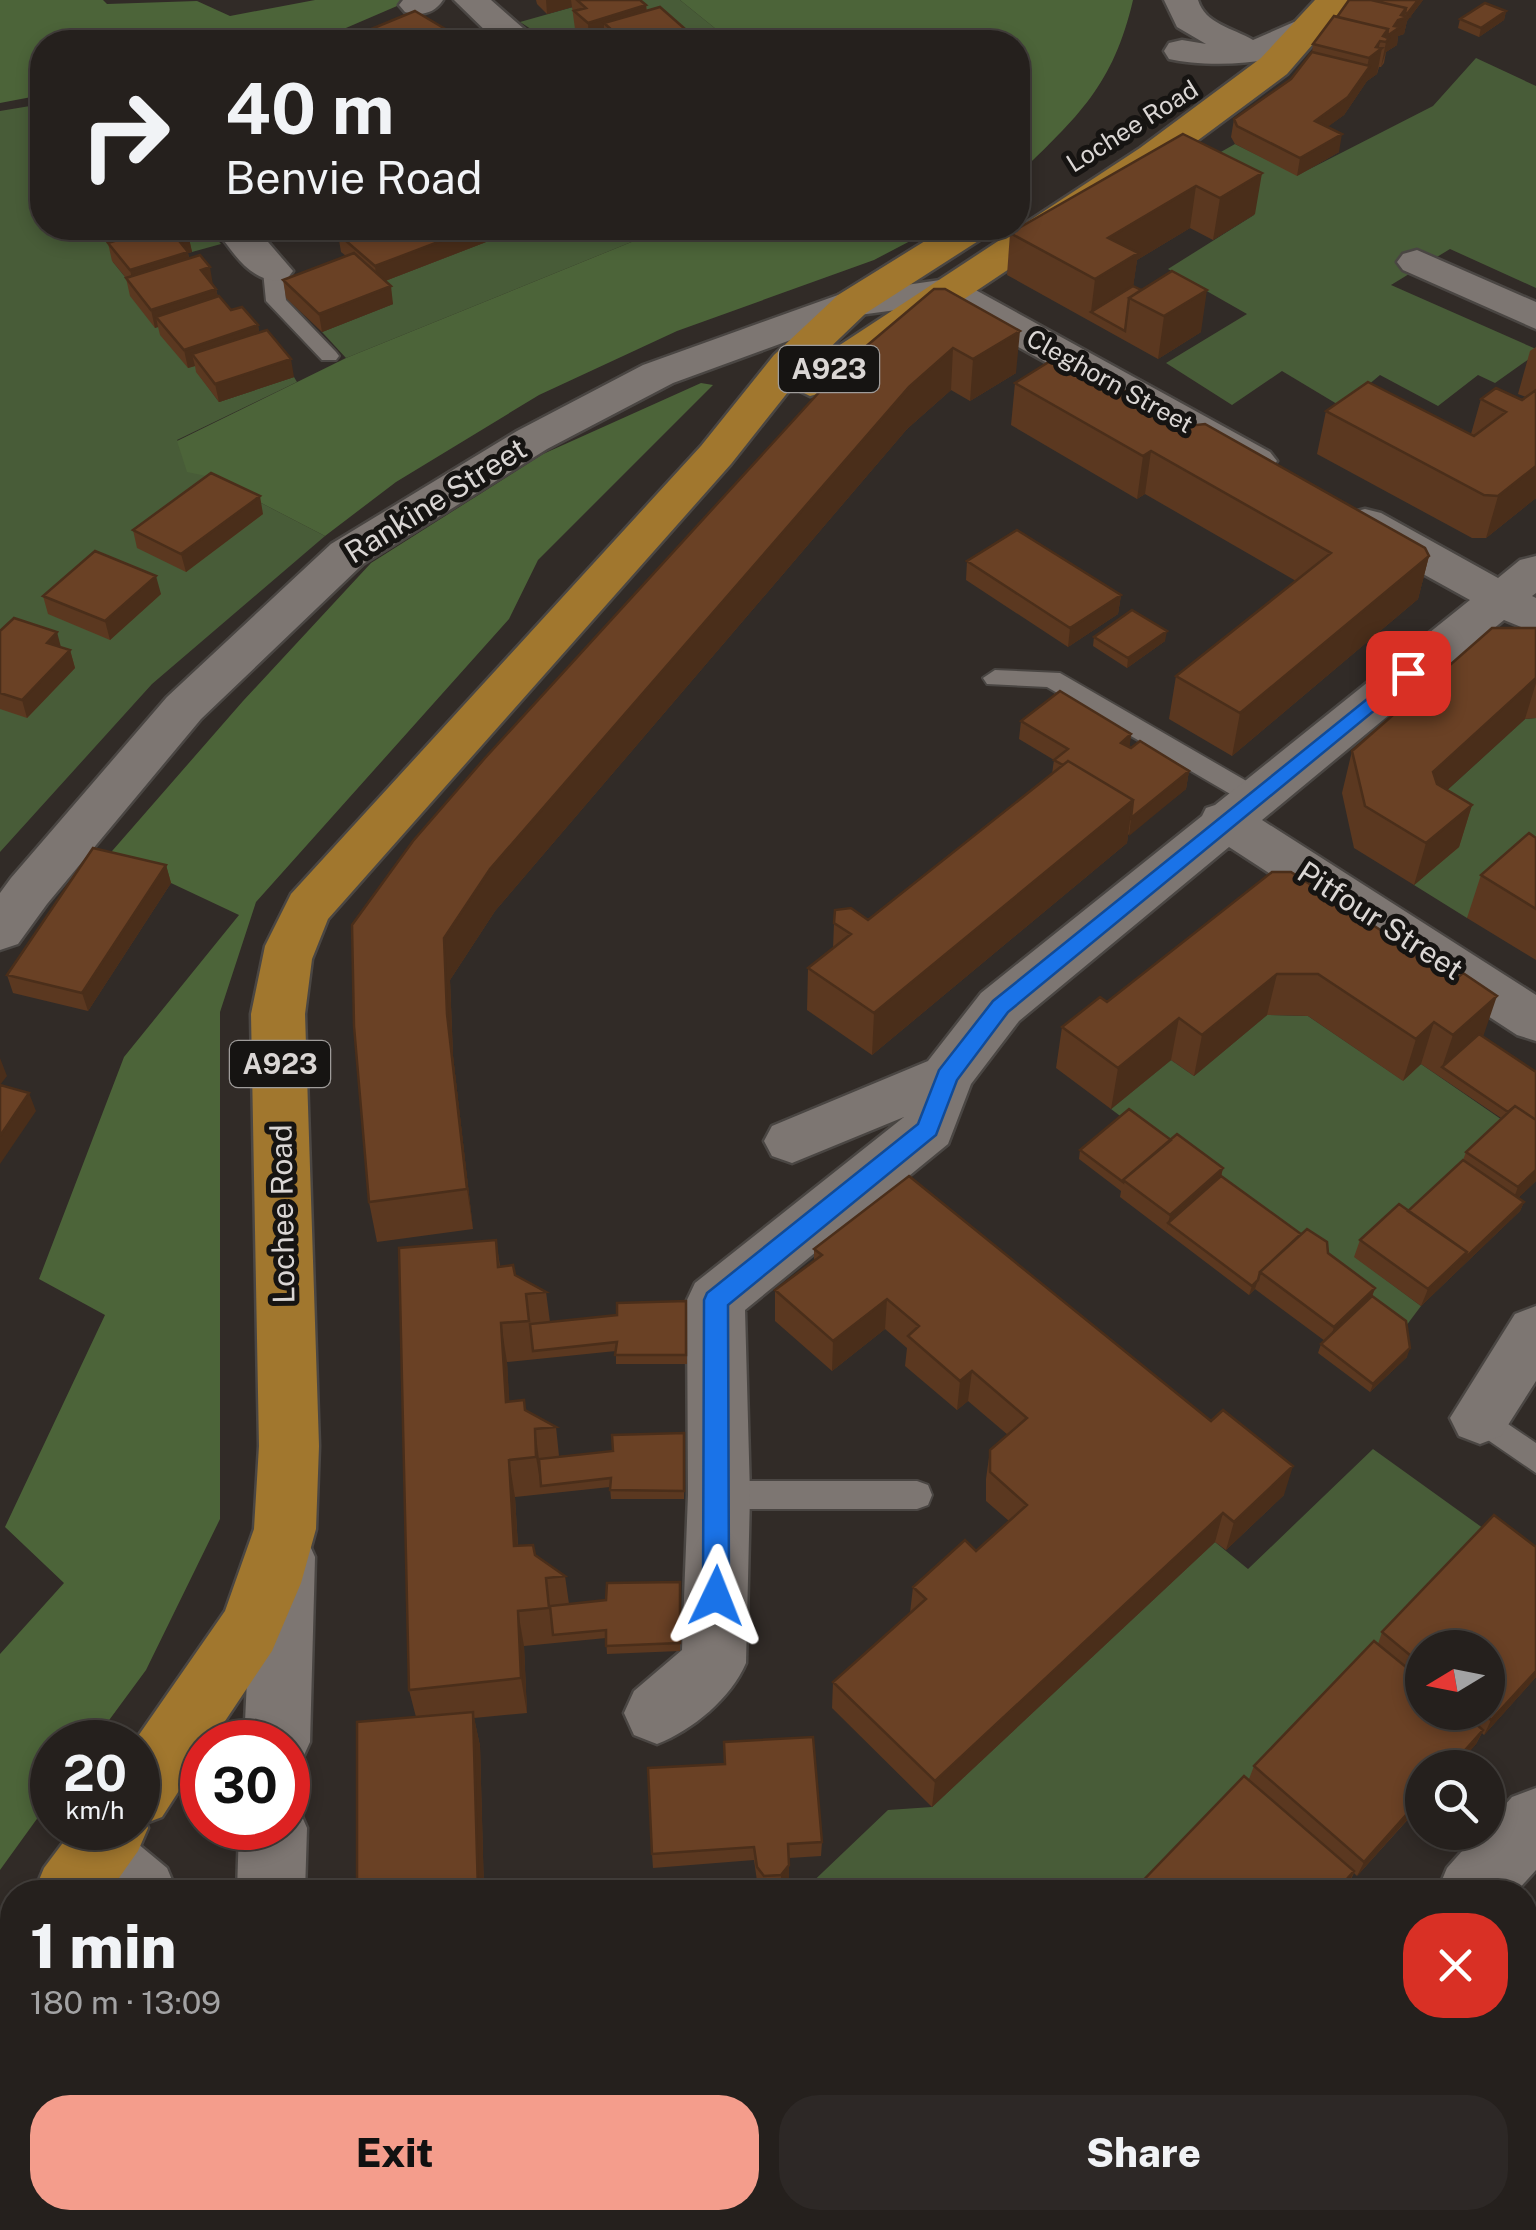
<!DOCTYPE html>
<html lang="en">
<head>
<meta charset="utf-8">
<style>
  :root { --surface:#25201d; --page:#2d2826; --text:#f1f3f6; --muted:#a3a3a4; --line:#423e3b; --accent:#f49d8c }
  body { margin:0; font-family:"Public Sans",sans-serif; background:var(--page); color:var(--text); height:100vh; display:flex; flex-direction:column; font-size:38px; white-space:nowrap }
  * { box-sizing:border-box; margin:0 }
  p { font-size:32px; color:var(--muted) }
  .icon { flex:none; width:55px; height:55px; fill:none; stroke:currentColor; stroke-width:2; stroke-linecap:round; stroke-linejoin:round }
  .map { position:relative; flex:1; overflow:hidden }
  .drawer { position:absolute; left:0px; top:1880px; width:1538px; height:350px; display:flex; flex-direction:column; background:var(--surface); border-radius:40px 40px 0 0; box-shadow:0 5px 15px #0003,0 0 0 2px var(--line) }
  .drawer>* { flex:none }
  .hud { position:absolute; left:30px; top:30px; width:1000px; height:210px; border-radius:40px; box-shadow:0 5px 15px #0003,0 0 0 2px var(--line); background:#25201d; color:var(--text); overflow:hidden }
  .needle { width:65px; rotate:260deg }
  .buttons { position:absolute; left:1405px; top:1630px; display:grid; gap:20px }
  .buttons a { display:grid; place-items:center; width:100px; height:100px; border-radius:50%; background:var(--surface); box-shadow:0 5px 15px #0003,0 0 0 2px var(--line); font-size:50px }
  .speed { position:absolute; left:30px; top:1720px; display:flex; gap:20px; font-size:50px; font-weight:700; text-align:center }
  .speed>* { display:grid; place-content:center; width:130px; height:130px; border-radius:50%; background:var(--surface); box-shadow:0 5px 15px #0003,0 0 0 2px var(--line); line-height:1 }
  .speed small { font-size:25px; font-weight:400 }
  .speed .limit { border:15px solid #d22; background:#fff; color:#111 }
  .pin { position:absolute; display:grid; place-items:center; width:85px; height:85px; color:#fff; margin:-42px; border-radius:20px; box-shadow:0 5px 15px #0006 }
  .me { position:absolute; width:110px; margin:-55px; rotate:2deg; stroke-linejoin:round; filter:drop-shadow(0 0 8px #0008) }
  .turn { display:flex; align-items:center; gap:35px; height:210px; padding:0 30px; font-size:45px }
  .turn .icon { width:130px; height:130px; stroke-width:2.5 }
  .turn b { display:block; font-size:70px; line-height:85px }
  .round { display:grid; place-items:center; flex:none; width:105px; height:105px; border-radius:40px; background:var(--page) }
  .summary { display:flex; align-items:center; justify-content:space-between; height:170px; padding:0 30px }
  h1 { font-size:60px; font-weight:800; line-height:75px }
  .cta { display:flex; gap:20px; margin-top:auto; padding:20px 30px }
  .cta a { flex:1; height:115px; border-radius:40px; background:var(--accent); color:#111; font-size:40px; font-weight:800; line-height:115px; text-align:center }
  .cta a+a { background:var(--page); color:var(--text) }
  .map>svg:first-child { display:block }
</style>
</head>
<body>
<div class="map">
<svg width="1536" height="2230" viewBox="0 0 1536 2230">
  <rect width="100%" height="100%" fill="#312b27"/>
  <!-- green -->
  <path fill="#485c38" d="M598,0L587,25L545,38L520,22Z
    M620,0H680L732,42H582L646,23Z
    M1476,58L1536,86V288L1450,249L1391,285L1536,349V354L1495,383L1478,375L1438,406L1380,375L1342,407L1282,371L1232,405L1166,363L1247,314L1168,269L1254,215L1178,176L1235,144L1298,175L1433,106Z
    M42,104V228H207L221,244L192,252L113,262L134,288L220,307L261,344L197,372L219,402L294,377L297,382L177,440L211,477L325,536L152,684L0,852V111Z
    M547,228H666L346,358L322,332L393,304L377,284L504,235L516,240Z
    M1536,718V889L1515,876L1467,918L1414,885L1458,847L1421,814L1525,719Z
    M1267,1015L1308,1016L1402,1080L1421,1064L1508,1124L1399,1226L1355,1257L1421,1306L1403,1330L1111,1109L1171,1060L1194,1076Z
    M1373,1449L1487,1531L1141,1892H802L888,1810L932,1807L1215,1542L1248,1569Z
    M12,2147V2218H153V2230H0V2158Z
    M606,2218H1414L1427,2230H617Z"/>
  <!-- forest -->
  <path fill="#4c6439" d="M0,0H103L107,4L197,1L230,16L315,0H411L325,37L300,42H42V95L0,103Z
    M680,0H1133C1113,86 1078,116 1018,175V42H732Z
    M666,228H935L874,260L677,331L539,395L396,482L325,536L211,477L187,472L177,441L346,358Z
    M701,383L713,385L538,560L509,619L256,902L220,1012V1519L146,1670L93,1742H52V1798L0,1870V1654L64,1583L5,1527L105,1315L39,1279L124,1057L239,915L171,883L99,866L243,701L371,563L543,454Z"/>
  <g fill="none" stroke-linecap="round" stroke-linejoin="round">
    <defs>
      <path id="service" d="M273,265L283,271L286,300L336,352L339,356L336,360H322L266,301L263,271Z
        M995,670L1060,673L1262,790L1265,796L1253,805L1244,802L1047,687L987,684L983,678Z
        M1480,1405L1536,1443V1473L1469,1427L1465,1418L1469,1409Z
        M719,1481H917L928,1485L932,1495L928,1505L917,1509H719L708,1505L704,1495L708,1485Z"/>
      <path id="minor" d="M403,0H443C434,14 421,16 405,12L399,5Z
        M454,0H491L539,42H497Z
        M215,228H256L293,271L287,279C254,288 233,253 215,228Z
        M1417,250L1536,302V329L1403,270L1397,262L1403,254Z
        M947,279L961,282L1270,452L1277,461L1270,470L1255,474L1240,470L941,304L859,315L673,383L547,449L363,564L201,719L47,904L18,944L0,950V893L11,878L167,697L331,544L517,431L643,365L838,295Z
        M1365,509L1381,513L1498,578L1520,560L1536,556V593L1532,596L1536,598V633L1504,620L1262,820L1536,995V1041L1517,1035L1229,847L1019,1021L971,1084L948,1144L745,1310L750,1495L746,1663C731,1698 693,1730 657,1744L634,1735L624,1713L634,1691L682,1650L688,1495L687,1300L695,1283L904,1117L792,1163L772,1156L764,1141L772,1126L928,1061L981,993L1202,816L1206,808L1215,805L1470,600L1349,533L1343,523L1349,513Z
        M1536,1306V1381L1501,1436L1480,1444L1459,1436L1450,1418L1515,1314Z
        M1536,1788V1870L1516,1892H1437L1447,1868L1479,1832H1488V1824L1512,1797Z
        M1525,2171L1536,2175V2230H1497L1492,2218H1525Z"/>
      <path id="tertiary" d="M1164,0H1198C1205,24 1233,28 1253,40L1294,22L1307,19L1320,22L1325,30C1299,67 1209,68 1169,59L1164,51L1169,43L1182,40L1206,44L1177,27Z
        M284,1529L306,1537L315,1557L310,1742L300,1764L288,1769V1742H244L253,1557L262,1537Z
        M288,1801L297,1805L307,1828L305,1892H237L239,1828H288Z
        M75,1828L120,1829L167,1868L177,1892H92L72,1875L62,1852Z
        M220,2218H294L295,2230H219Z"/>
      <path id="primary" d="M1315,0H1351L1287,74L1166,164L825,392L810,396L792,387L731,464L328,919L312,959L305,1014L319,1446L316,1529L301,1583L272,1651L211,1742H202V1755L162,1817L146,1823L148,1828L138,1851L109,1892H34L44,1868L74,1828H138V1742H134L225,1611L254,1529L259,1446L251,1014L265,946L291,894L701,446L774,355L838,295L946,228H992L986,236L866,313L817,360L1140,148L1261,58Z
        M12,1937V2019L0,2024V1942Z"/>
    </defs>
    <!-- service casing -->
    <use href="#service" stroke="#4a4643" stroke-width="4"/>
    <!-- minor casing -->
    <use href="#minor" stroke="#4a4643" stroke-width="5"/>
    <!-- tertiary casing -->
    <use href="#tertiary" stroke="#4a4643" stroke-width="5"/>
    <!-- primary casing -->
    <use href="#primary" stroke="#4a4643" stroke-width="5"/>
    <!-- service -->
    <use href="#service" fill="#7d7672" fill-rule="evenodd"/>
    <!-- minor -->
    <use href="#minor" fill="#7d7672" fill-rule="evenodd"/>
    <!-- tertiary -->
    <use href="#tertiary" fill="#7d7672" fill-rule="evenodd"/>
    <!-- primary -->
    <use href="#primary" fill="#a1772e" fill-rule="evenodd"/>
  </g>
  <!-- wall -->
  <path fill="#5b3820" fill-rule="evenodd" d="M536,0H640L646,5L647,11L685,29V35L711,42H607L605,41L604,36L589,40L575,29L572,7L547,14L537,4Z
    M1423,0L1407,21L1404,34L1398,36L1397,45L1386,52L1384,63L1381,67H1379L1377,74L1367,81L1344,115L1327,127L1339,152L1297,176L1235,144L1231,137L1234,119L1291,79L1312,52L1313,44L1337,17Z
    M1506,11L1504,20L1479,37L1458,28L1460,19Z
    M364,32L458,41L468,42H365Z
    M1183,134L1255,214L1213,240L1190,228L1137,260L1133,286L1201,332L1158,359L1007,275L1010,233Z
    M355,228H547L516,240L504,230V235L385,281L393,304L322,332L286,298L283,280L346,256L341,252L338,234Z
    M188,234L192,252L188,253L189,258L216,289L218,297L231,310L258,325L259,332L294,377L219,402L196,372L195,366L188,368L160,335L158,327L155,328L130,296L126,278L112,261L108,243Z
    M934,289L1016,373L970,401L951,390L907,429L495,911L450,980L453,1056L473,1229L377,1242L369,1202L354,1026Z
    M1536,347V498L1486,538H1472L1317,454L1326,411L1471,434L1481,399L1522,400L1526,397L1518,394L1530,351Z
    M1015,383L1188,426L1429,556L1418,599L1232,756L1169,719L1176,676L1296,581L1145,494L1137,499L1011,425Z
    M263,514L186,572L137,548L133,530Z
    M967,561L1121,595L1118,614L1068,647L966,580Z
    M161,594L110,640L48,614L43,596Z
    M1536,628V718L1525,719L1447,790L1472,805L1459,847L1414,885L1354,848L1342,793L1352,751Z
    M0,631L70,650L75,668L27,718L0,709Z
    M1094,637L1165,641L1127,668L1093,646Z
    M1021,721L1131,734L1129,748L1189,771L1186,789L1128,835L1127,843L872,1055L807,1010L808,968L833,948L834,923L868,920L1052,774L1054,760L1019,739Z
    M1536,838V960L1467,918L1481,875Z
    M166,865L171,883L88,1011L13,993L7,975Z
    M1272,872L1483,1037L1536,1073V1181L1518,1198L1524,1202L1520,1211L1421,1306L1354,1257L1360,1240L1408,1211L1463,1160L1466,1152L1501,1118L1421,1064L1403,1081L1308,1016L1267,1015L1194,1076L1171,1060L1111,1109L1056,1068L1062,1027L1107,1002Z
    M1171,1140L1223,1168L1221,1176L1375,1288L1372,1296L1407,1357L1370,1392L1318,1353L1321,1344L1325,1341L1255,1289L1249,1295L1120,1197L1121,1191L1079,1159L1080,1150Z
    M496,1240L500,1266L546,1292L550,1322L617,1315L686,1301L687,1364H616V1351L507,1362L509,1402L556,1427L559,1456L613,1451L684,1433V1499H611L610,1487L515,1497L518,1546L565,1576L569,1604L606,1600L680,1582V1651L607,1654L606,1638L524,1646L527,1713L474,1718L480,1746L484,1892H357L416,1717L409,1690Z
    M814,1249L1284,1495L1226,1550L1215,1542L932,1807L832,1708L833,1682L910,1613L913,1587L976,1551L1009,1521L986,1501V1479L990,1450L1008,1435L968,1401L957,1410L905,1366L907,1348L885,1329L832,1371L775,1321V1290L814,1261Z
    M1536,1547V1677L1484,1735L1482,1733L1476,1744L1357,1876L1354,1873L1348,1885L1341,1892H1132L1249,1779L1254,1766L1378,1644L1382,1632ZM1422,1648L1488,1712H1422Z
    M822,1842L821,1856L789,1858V1879L781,1888L764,1889L757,1881L754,1860L653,1868L652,1854Z
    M1536,1971V2125L1525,2115V1984Z"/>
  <!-- shaded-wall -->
  <path fill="#4a2e1a" d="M546,0H571L572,7L547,14Z
    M1418,0H1423L1407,21L1404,34L1398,36L1397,45L1386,52L1381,67L1386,42L1383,36L1388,29L1394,26L1406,8L1404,18L1406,17L1407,14Z
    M646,5L647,22L604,23V36L589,40L588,23Z
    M1506,11L1504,20L1479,37L1481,28Z
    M685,29L686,42H641Z
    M457,36L458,42H442Z
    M1380,41L1378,52L1382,48L1377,74L1367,81L1344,115L1311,139L1315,121L1366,71L1369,58Z
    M1342,134L1339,152L1297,176L1300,158Z
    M1262,173L1255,214L1213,240L1220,198Z
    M1196,186L1190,228L1137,260L1132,295L1091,312L1095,279L1108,238Z
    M475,228H504V235L377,284L375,266Z
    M515,228H547L516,240Z
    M188,234L192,252L188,253L191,270L134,288L130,270L176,237Z
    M210,267L213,285L201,270Z
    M391,286L393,304L322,332L319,314Z
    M216,289L220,307L156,317L158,327L155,328L151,310Z
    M1207,290L1201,332L1158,359L1164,316Z
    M258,325L261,344L192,354L195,366L188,368L184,350Z
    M1020,331L1016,373L970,401L973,359Z
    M953,348L951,390L907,429L495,911L450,980L453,1056L473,1229L467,1189L447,1014L444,938L490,869L909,387Z
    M291,359L294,377L219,402L215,384Z
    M1151,451L1145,494L1137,499L1143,456Z
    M1536,466V498L1486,538L1498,496Z
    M260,496L263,514L186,572L181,554Z
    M1429,556L1418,599L1232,756L1240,713Z
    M156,576L161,594L110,640L105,621Z
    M1121,595L1118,614L1068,647L1070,628Z
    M1167,631L1165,641L1127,668L1128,658Z
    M57,632L62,651L47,643Z
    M70,650L75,668L27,718L22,700Z
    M1536,678V683L1525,719L1421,814L1433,772Z
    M1131,734L1129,753L1121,743Z
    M1189,771L1186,789L1129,836L1131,818Z
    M1133,800L1127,843L872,1055L874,1013Z
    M1472,805L1459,847L1414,885L1426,843Z
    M166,865L171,883L88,1011L82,993Z
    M1277,974L1267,1015L1194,1076L1202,1035Z
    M1497,996L1483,1037L1442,1067L1453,1035Z
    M1179,1018L1171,1060L1111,1109L1118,1068Z
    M1434,1022L1421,1064L1403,1081L1416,1039Z
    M0,1058L7,1076L0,1085Z
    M29,1093L36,1111L0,1164V1136Z
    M1223,1168L1219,1185L1168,1223L1166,1232L1170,1215Z
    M1536,1170V1181L1511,1205L1518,1187Z
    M1524,1202L1520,1211L1421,1306L1428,1289L1467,1252Z
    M1258,1280L1255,1289L1249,1295L1252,1286Z
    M1375,1288L1369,1305L1329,1344L1334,1327Z
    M887,1299L885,1329L832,1371L833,1341Z
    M501,1323L507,1362L512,1441L506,1402Z
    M1410,1348L1407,1357L1370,1392L1373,1384Z
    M972,1371L968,1401L957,1410L960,1381Z
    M535,1429L540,1467L541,1486L536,1457Z
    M509,1460L515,1497L520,1583L514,1546Z
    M1293,1466L1284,1495L1226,1550L1234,1522Z
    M1223,1513L1215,1542L932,1807L935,1781Z
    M518,1611L524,1646L527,1713L521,1678Z
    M1536,1671V1677L1484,1735L1491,1720Z
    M473,1712L480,1746L484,1892H478Z
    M1483,1730L1476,1744L1455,1768H1449Z
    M1422,1797V1803L1357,1876L1364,1862Z
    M789,1865V1879L781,1888V1875Z
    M1354,1871L1348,1885L1341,1892H1335Z"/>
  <!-- building -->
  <path fill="#6a4125" stroke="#4a2e1a" stroke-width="2.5" d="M577,0H640L646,5L588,23L574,11L586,8Z
    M1349,0H1371L1406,8L1401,15L1408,17L1398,20L1394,26L1400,27L1387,36L1388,29L1337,17Z
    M1371,0H1418L1407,14L1405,13L1406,8Z
    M1485,3L1506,11L1481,28L1460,19Z
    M660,7L685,29L641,42H625L604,23Z
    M415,11L457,36L442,42H380L364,32Z
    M1334,16L1388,29L1383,36L1389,38L1386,42L1380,41L1376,47L1382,48L1369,58L1313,44Z
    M698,31L711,42H660Z
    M1312,52L1370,66L1348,97L1315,121L1342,134L1300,158L1237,126L1234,119L1291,79Z
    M1183,134L1262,173L1220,198L1196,186L1108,238L1138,253L1095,279L1010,233Z
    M156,228H183L188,234L176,237L188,252L130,270L108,243Z
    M355,228H475L375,266L338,234Z
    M354,253L391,286L319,314L283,280Z
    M200,255L210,267L201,270L216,289L151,310L126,278Z
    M1172,271L1207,290L1164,316L1129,298Z
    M1133,286L1141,290L1129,298L1125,331L1091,312Z
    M934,289H945L1020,331L973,359L953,348L909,387L490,869L444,938L447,1014L467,1189L369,1202L354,1026L352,925L413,841L485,758L844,365Z
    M219,296L231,310L242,307L258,325L184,350L156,317Z
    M267,330L291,359L215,384L192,354Z
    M1060,355L1188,426L1205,424L1425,548L1429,556L1240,713L1176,676L1331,553L1151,451L1143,456L1015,383Z
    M1368,382L1474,436L1506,412L1481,399L1496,388L1522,400L1536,390V466L1498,496L1484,495L1326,411Z
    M211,473L260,496L181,554L133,530Z
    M1017,530L1121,595L1070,628L967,561Z
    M95,551L156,576L105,621L43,596Z
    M1132,610L1167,631L1128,658L1094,637Z
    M14,618L57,632L47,643L70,650L22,700L0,693V631Z
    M1492,628H1536V678L1433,772L1437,784L1472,805L1426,843L1365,806L1352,751Z
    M1060,691L1131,734L1121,743L1131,748L1140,741L1189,771L1131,818L1133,800L1068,761L1063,765L1054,760L1068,749L1021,721Z
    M1068,761L1133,800L874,1013L808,968L851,934L834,923L835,910L851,908L868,920Z
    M1529,833L1536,838V909L1481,875Z
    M93,848L166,865L82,993L7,975Z
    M1272,872H1291L1456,979L1463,973L1497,996L1453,1035L1434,1022L1416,1039L1318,974H1277L1202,1035L1179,1018L1118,1068L1062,1027L1100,997L1107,1002Z
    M1479,1034L1536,1072V1120L1515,1106L1508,1112L1442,1067Z
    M0,1085L29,1093L0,1136Z
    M1515,1106L1536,1120V1170L1518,1187L1466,1152Z
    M1129,1109L1171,1140L1123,1180V1182L1080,1150Z
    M1177,1134L1223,1168L1170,1215L1123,1180Z
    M1463,1160L1524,1202L1463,1260L1467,1252L1408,1211Z
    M909,1176L1211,1421L1223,1410L1293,1466L1234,1522L1223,1513L935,1781L833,1682L926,1599L913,1587L965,1540L976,1551L1027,1505L990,1472V1450L1027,1418L972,1371L960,1381L908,1336L919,1326L887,1299L833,1341L775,1290L822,1255L814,1249Z
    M1221,1176L1301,1234L1260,1272L1258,1280L1252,1286L1168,1223Z
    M1399,1204L1467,1252L1428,1289L1360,1240Z
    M1307,1229L1327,1242L1328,1253L1375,1288L1334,1327L1260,1272Z
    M496,1240L498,1267L513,1265L515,1275L546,1292L526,1294L529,1321L501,1323L506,1402L524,1400L525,1410L556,1427L535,1429L536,1457L509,1460L514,1546L533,1545L535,1555L565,1576L546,1578L549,1608L518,1611L521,1678L409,1690L399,1248Z
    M1372,1296L1406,1321L1410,1348L1373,1384L1321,1344Z
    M686,1301V1355H615L617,1342L533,1351L530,1324L617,1315V1303Z
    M684,1433V1491L610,1490L611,1478L541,1486L539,1459L613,1451L612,1435Z
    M1494,1515L1536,1547V1671L1491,1720L1482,1712H1488V1648H1422V1665L1382,1632Z
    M680,1582V1643L606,1646V1630L553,1635L550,1606L606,1600L607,1583Z
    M1374,1641L1422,1680V1712H1462L1483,1730L1449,1768H1422V1797L1364,1862L1254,1766Z
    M473,1712L478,1892H357V1722Z
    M813,1737L822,1842L788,1844L789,1865L781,1875L764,1876L757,1867L754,1847L652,1854L648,1768L725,1764L724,1742Z
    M1244,1776L1354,1871L1335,1892H1132Z
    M1536,1971V2105L1525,2096V1984Z"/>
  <!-- route -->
  <path fill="#1a73e8" stroke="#114b97" stroke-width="2.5" d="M1408,666L1418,673L1415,677L1008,1012L957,1080L936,1135L728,1305L729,1596L725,1604L716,1608L707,1604L703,1596L704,1300L707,1293L918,1124L939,1070L993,1001Z"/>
  <g text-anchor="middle" stroke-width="10" stroke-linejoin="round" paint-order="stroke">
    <!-- far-street labels -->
    <g font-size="25" fill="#dad6d4" stroke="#161412">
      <text transform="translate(1132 126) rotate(-32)" y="9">Lochee Road</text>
      <text transform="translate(1110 381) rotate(29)" y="9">Cleghorn Street</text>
    </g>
    <!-- shield labels -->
    <g fill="#161412" stroke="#9f9c9a" stroke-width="2.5">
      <rect x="779" y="346" width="100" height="46" rx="8"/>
      <rect x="230" y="1041" width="100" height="46" rx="8"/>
    </g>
    <g font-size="28" font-weight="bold" fill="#dad6d4">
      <text x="829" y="379">A923</text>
      <text x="280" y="1074">A923</text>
    </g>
    <!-- street labels -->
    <g font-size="30" fill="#dad6d4" stroke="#161412">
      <text transform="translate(436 501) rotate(-32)" y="10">Rankine Street</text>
      <text transform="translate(1380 921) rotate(33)" y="10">Pitfour Street</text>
      <text transform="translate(283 1214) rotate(-91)" y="10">Lochee Road</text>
    </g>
  </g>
</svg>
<div class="buttons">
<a><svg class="needle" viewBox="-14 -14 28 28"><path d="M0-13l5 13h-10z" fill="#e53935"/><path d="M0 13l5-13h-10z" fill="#a3a3a4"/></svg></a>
<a><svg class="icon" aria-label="search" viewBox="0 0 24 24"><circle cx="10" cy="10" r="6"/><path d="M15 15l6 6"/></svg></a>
</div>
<div class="speed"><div>20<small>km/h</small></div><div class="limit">30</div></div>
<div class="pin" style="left:1408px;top:673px;background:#d93025"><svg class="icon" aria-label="arrive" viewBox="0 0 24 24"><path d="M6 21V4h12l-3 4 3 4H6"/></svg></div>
<svg class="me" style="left:716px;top:1596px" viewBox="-20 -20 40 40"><path d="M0-17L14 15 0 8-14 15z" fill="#1a73e8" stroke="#fff" stroke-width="4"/></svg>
<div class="hud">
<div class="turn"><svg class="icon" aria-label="right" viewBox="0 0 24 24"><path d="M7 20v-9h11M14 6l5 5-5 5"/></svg><div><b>40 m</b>Benvie Road</div></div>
</div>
<section class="drawer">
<div class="summary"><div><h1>1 min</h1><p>180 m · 13:09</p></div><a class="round" style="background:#d93025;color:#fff"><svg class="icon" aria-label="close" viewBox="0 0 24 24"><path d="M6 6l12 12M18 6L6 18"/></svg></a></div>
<div class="cta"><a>Exit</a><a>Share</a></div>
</section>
</div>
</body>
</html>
